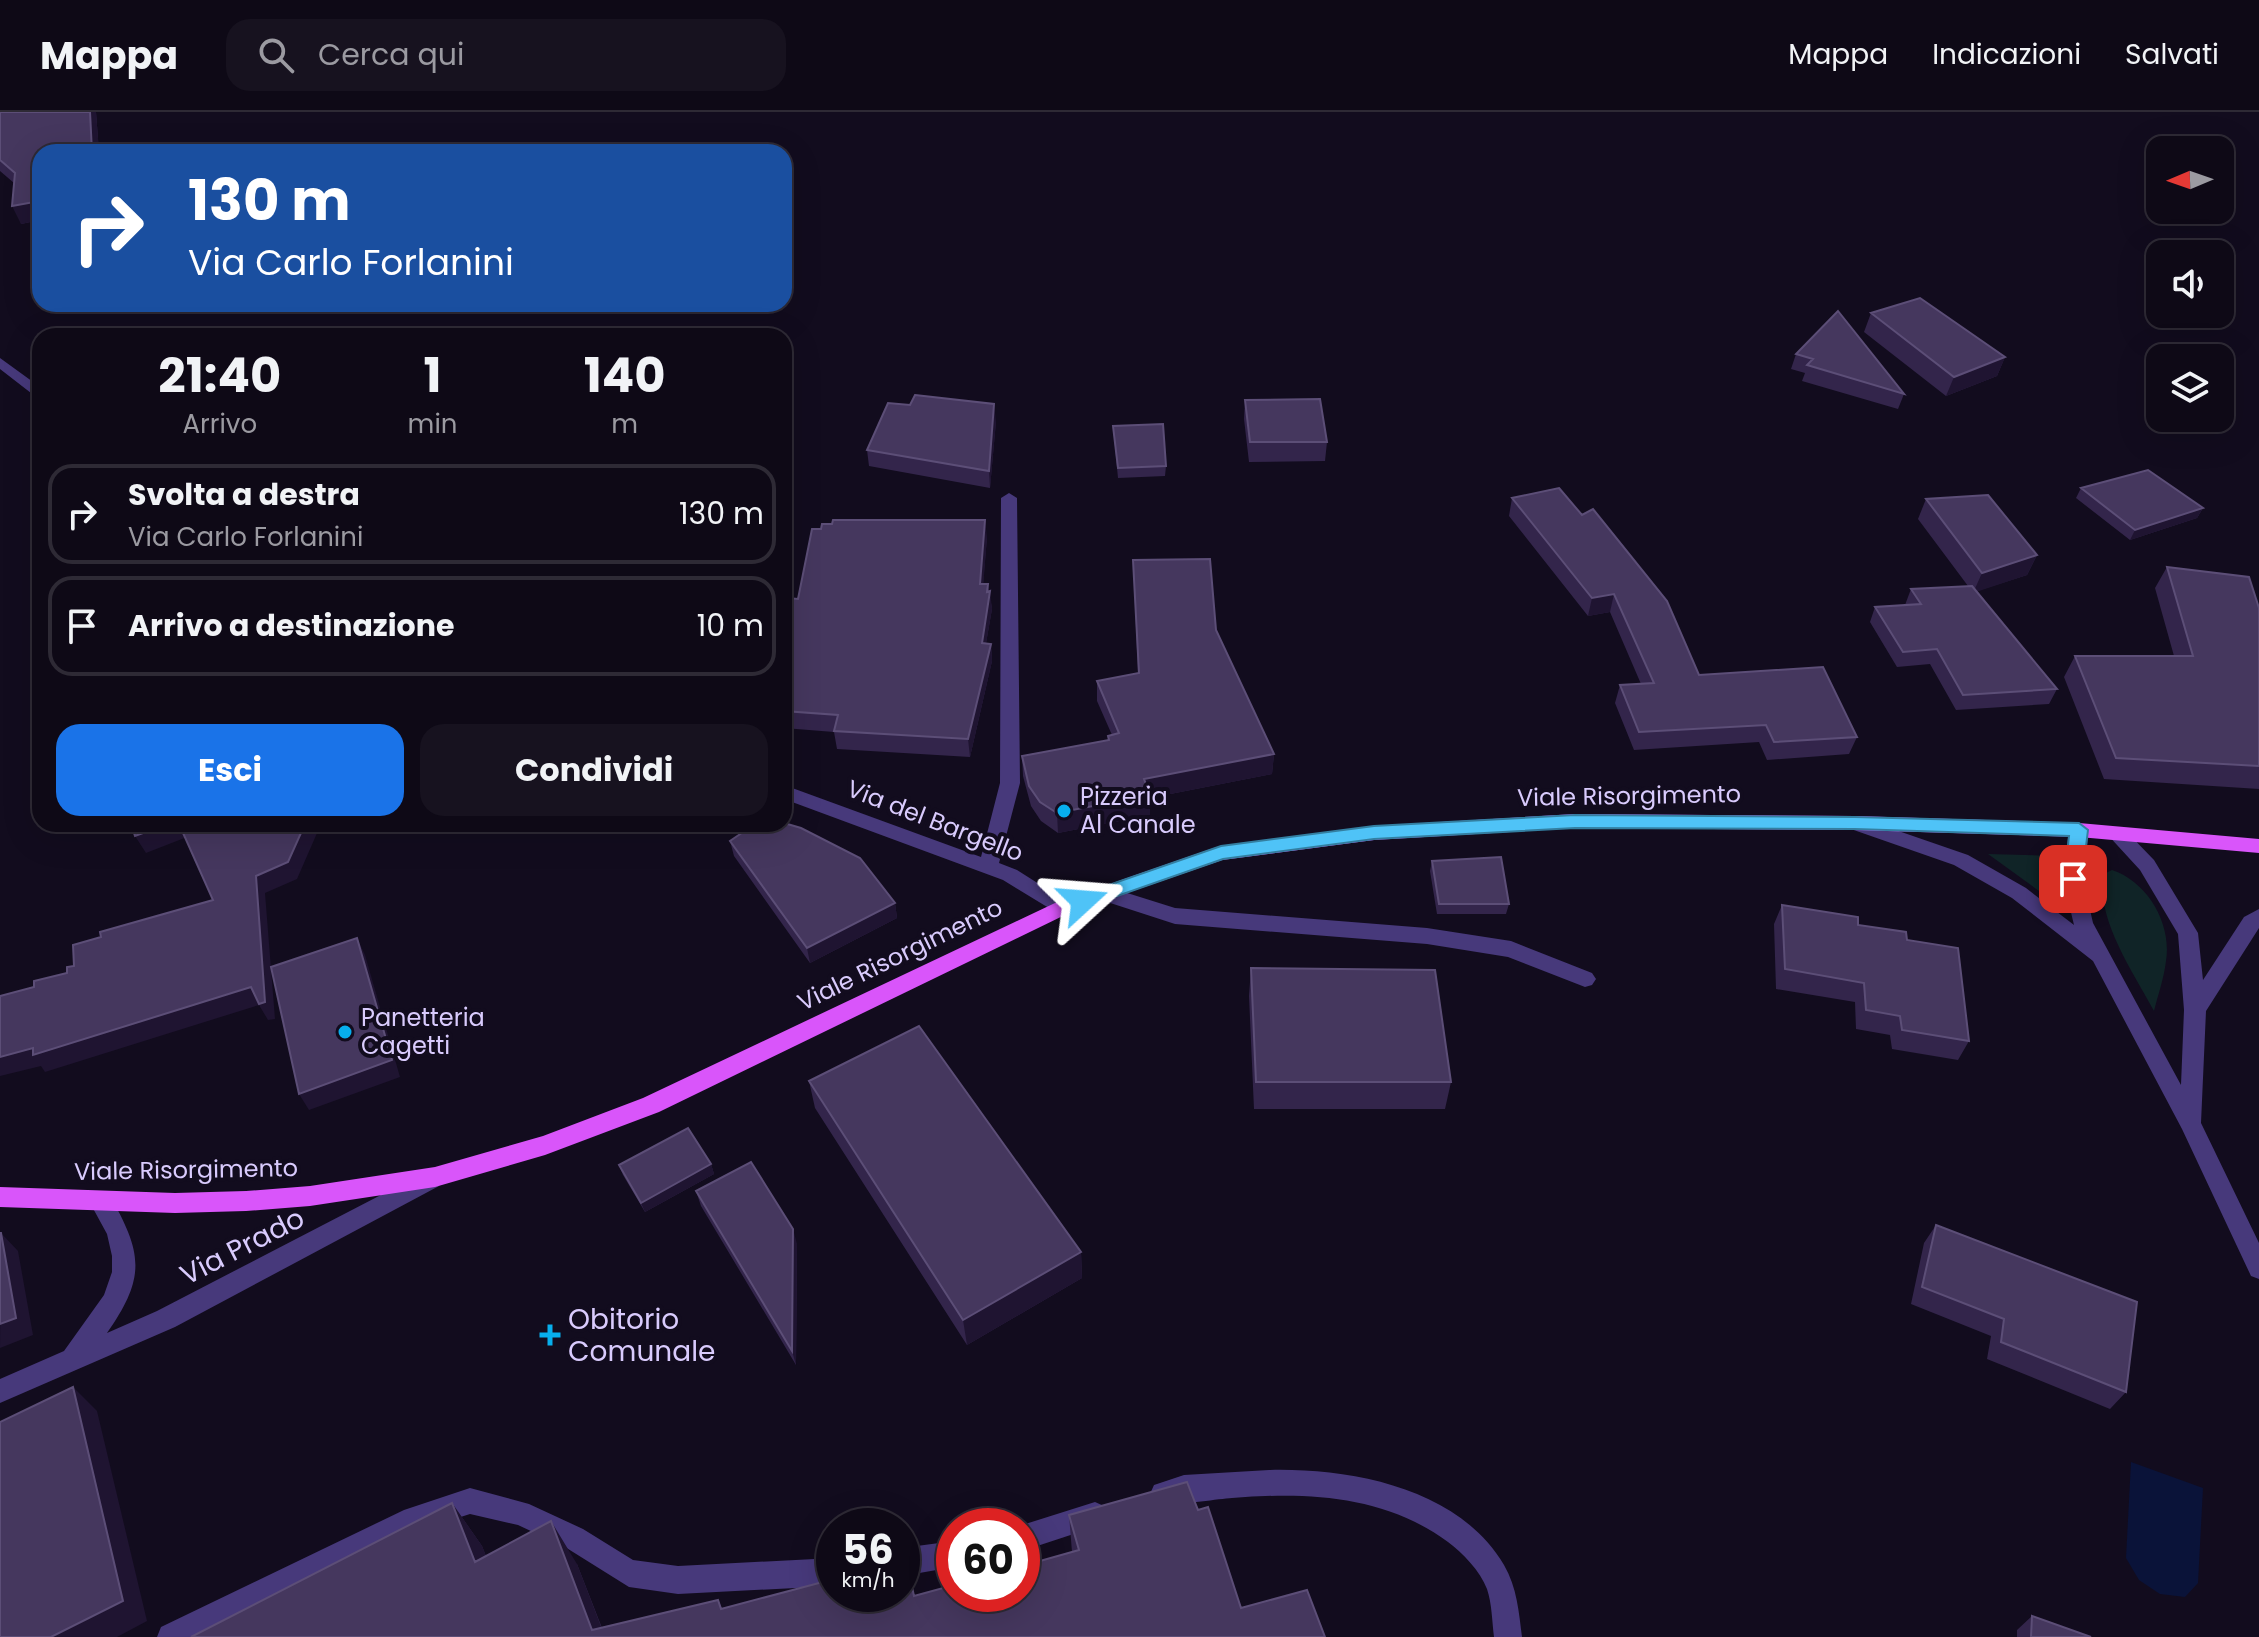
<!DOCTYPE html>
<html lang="it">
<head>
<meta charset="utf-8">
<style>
  :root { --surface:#0e0916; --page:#17121f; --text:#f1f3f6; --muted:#9b9aa1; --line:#2e2a35; --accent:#1a73e8 }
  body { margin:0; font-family:Poppins,sans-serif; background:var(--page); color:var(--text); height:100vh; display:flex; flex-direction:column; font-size:30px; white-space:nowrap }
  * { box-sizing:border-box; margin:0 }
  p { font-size:26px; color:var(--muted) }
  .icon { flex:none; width:44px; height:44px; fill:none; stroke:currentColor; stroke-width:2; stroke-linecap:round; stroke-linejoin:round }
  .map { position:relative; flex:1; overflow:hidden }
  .drawer { position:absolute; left:32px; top:216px; width:760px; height:504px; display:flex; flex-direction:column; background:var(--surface); border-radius:24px; box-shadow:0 8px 32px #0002,0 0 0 2px var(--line) }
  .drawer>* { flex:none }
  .hud { position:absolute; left:32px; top:32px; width:760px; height:168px; border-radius:24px; box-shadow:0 8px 32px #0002,0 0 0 2px var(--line); background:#1a4fa0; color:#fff; overflow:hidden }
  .needle { width:52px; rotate:268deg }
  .controls { position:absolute; left:2146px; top:24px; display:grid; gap:16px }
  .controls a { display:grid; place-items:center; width:88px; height:88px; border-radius:16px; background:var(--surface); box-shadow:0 8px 32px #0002,0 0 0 2px var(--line); font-size:40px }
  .speed { position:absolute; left:816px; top:1396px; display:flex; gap:16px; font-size:40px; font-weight:700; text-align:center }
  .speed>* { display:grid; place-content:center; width:104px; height:104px; border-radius:50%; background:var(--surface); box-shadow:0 8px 32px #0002,0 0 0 2px var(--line); line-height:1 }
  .speed small { font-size:20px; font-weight:400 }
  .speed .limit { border:12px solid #d22; background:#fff; color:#111 }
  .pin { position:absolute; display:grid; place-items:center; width:68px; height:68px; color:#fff; margin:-34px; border-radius:16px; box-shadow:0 4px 12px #0006 }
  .me { position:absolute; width:88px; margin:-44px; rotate:71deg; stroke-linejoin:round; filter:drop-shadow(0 0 6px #0008) }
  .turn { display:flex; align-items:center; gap:28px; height:168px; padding:0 24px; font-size:36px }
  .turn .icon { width:104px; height:104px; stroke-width:2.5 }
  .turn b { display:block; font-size:56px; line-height:68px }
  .eta { display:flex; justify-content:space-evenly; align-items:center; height:136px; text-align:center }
  .eta b { font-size:48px; font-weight:700; line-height:56px }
  .primary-button { display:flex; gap:16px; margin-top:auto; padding:16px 24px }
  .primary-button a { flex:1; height:92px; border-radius:24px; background:var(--accent); color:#fff; font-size:32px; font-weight:700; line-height:92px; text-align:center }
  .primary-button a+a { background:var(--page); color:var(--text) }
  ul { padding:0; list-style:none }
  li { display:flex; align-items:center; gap:24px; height:100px; margin:0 16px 12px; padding:0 8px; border:4px solid var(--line); border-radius:24px }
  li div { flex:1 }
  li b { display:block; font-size:30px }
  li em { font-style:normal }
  header { display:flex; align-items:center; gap:48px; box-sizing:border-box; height:112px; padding:0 40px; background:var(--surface); border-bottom:2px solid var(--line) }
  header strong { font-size:38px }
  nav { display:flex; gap:44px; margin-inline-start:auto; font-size:28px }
  .search { width:560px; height:72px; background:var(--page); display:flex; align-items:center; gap:20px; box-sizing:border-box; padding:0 28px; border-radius:24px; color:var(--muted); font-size:30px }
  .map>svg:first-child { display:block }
</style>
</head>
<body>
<header>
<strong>Mappa</strong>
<div class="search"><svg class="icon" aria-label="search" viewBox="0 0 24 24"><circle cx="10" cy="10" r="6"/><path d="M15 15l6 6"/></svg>Cerca qui</div>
<nav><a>Mappa</a><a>Indicazioni</a><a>Salvati</a></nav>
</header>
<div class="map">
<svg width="2259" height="1525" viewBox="0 0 2259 1525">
  <rect width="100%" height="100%" fill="#120c1e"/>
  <!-- green -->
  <path fill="#102427" d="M1988,742L2056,744L2058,772L2068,800Z
    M2112,758C2148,770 2172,812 2166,849C2164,866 2158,883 2154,899C2136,864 2091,801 2106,761Z"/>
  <!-- water -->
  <path fill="#0a1339" d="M2131,1350L2203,1376L2198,1471L2185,1485L2160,1482L2139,1468L2126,1446Z"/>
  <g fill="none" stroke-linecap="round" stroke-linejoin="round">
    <!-- minor -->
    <path fill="#47397b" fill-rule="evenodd" d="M0,246L40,275V288L0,257Z
      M1009,381L1017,386L1020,671L999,751L1017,758L1069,791L1072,796L1069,801L1062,804L1003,768L784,687V673L981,745L1000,671L1001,386Z
      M1855,704L1968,743L2026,776L2074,813L2063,767L2069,718L2072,713H2086L2089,718L2083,767L2093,811L2181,973L2184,898L2178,822L2140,758L2106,721L2109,716H2123L2154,748L2198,821L2203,868L2244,805L2259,797V816L2206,899L2201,1011L2259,1131V1167L2251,1164L2182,1017L2093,849L2012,786L1954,753L1848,716L1845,711Z
      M1105,774L1175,796L1427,816L1511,829L1592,861L1596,867L1592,873L1585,875L1508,845L1427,832L1175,812L1098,787L1095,782L1098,777Z
      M431,1057L439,1060L443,1067L439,1074L175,1215L0,1291V1267L64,1239L104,1183L112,1160V1144L107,1122L89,1089L93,1082L101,1079L109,1082C141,1139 148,1163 107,1221L157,1199Z
      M1269,1358C1351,1356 1459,1376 1504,1453C1517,1475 1519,1501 1522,1525H1494C1492,1509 1492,1492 1487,1477C1480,1459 1463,1441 1448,1430C1384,1383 1308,1380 1232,1386C1215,1387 1165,1396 1154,1391L1150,1382L1154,1373L1184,1363Z
      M470,1376L529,1392L583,1417L633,1448L678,1454L834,1446V1474L678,1482L629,1475L565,1435L518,1413L470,1402L417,1419L201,1525H157L161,1515L404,1398Z
      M1095,1390L1104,1394L1108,1403L1104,1412L1022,1439V1414H1019Z
      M954,1429V1455L902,1464V1436Z"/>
    <!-- primary -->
    <path fill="#d955fa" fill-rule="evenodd" d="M1575,702L1855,704L2079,711L2259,727V741L2079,725L1855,718L1575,716L1374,728L1222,748L1069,801L659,1000L545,1043L435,1075L310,1094L246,1099L175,1101L0,1095V1075L175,1081L246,1079L310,1074L435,1055L543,1024L643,986L1055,791L1214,736L1374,714Z"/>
  </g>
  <!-- wall -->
  <path fill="#33254b" d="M0,0H96L99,40H40V108L21,112L14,71L0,59Z
    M1838,199L1904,282L1898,297L1802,269L1805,261L1791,257L1796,242Z
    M1871,201L2005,245L1997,264L1946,284L1864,220Z
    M1245,288L1327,330L1325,349L1249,350L1244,307Z
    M996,309L990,376L869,354L867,338Z
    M1113,314L1166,354L1165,364L1118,366Z
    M2081,376L2203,396L2197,406L2130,428L2076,386Z
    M1512,386L1699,563L1857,625L1849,642L1767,648L1759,630L1634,638L1615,591L1620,573L1641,572L1610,500L1588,504L1509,404Z
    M1926,387L2037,443L2027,463L1977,479L2057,577L2049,592L1956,598L1930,552L1897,555L1870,510L1875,495L1905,493L1911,477L1968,474L1918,407Z
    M987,425L983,472H988L992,497L986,531L991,532L992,549L970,645L837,637L834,620L784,616V497L798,487Z
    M1133,448L1216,518L1274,642L1272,662L1150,686V703L1058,721L1041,709L1031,694L1023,664L1022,644L1108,628V624L1112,623L1097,589V569L1138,562Z
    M2167,455L2259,496V677L2104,667L2064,565L2075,544H2174L2155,476Z
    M730,729L895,791L897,806L810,851L734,744Z
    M1432,749L1509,792L1506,802H1437L1430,759Z
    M1782,793L1858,813L1907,828L1969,929L1958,948L1892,937L1890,923L1856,917L1855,890L1776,877L1774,812Z
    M1251,856L1451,970L1445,997H1254L1249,884Z
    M809,969L1081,1140L1082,1166L967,1233L815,996Z
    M711,1052L714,1062L645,1100L623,1063L619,1053Z
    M696,1079L797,1132L796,1253L701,1094Z
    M1936,1113L2126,1280L2110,1297L1987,1247L1991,1224L1911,1192L1924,1131Z
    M452,1391L482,1434L486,1444L577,1452L602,1516L718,1488L722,1496L915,1484L1072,1440L1069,1403L1198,1398L1241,1496L1325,1525H191Z
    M2032,1504L2091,1525H2017V1518Z"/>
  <!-- shaded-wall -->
  <path fill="#1f1431" d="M90,0H96L99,40H92Z
    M40,89V108L21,112L12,94Z
    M2005,245L1997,264L1946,284L1954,265Z
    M994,292L996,309L990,376L989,359Z
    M2203,396L2197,406L2130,428L2135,418Z
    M985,408L987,425L982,489L980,472Z
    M2037,443L2027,463L1973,481L1982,461Z
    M988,472L989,488L990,479L992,497L983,549L982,531Z
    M1614,482L1610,500L1588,504L1592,486Z
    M991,532L992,549L970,645L968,627Z
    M1274,642L1272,662L1150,686V703L1058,721L1057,701L1144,667Z
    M168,712H180L187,725L146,741L135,724Z
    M305,712H321L297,767L265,781L275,907L268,908L259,893L45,960L41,954L0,964V945L251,875L256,764Z
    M895,791L897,806L810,851L807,836Z
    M357,826L365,843L400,965L309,998L299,982Z
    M711,1052L714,1062L645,1100L641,1091Z
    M793,1117L797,1132L796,1253L792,1239Z
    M1,1121L18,1139L33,1223L0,1236Z
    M1081,1140L1082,1166L967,1233L963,1208Z
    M73,1275L97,1299L147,1509L117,1525H51Z
    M452,1391L482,1434L505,1491L475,1450Z
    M551,1409L577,1452L605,1525L592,1518Z"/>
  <!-- building -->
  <path fill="#45375e" stroke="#5c4e77" stroke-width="2" d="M0,0H90L92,40H40V89L12,94L15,61L0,48Z
    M1920,186L2005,245L1954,265L1871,201Z
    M1838,199L1904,282L1807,253L1813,247L1796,242Z
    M915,283L994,292L989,359L867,338L888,291L910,293Z
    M1320,287L1327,330H1250L1245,288Z
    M1163,312L1166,354L1118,356L1113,314Z
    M2148,358L2203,396L2135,418L2081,376Z
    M1559,376L1582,403L1593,397L1667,489L1699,563L1823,555L1857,625L1774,630L1766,613L1639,620L1620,573L1654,571L1614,482L1592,486L1512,386Z
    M1988,383L2037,443L1982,461L1926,387Z
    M833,408H985L980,472H988L987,480L990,479L982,531L991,532L968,627L834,619L838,603L784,599V497L788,486L798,487L812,417H821L822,412H832Z
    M1210,447L1216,518L1274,642L1144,667L1150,683L1057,701L1040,690L1029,674L1022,644L1109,628L1108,624L1119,621L1097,569L1139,561L1133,448Z
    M2167,455L2249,465L2259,496V654L2116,646L2075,544H2193Z
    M1972,474L2057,577L1963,583L1937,537L1903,540L1875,495L1921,492L1911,477Z
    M784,711L801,716L860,746L895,791L807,836L730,729L755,712H784Z
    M131,712H168L135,724Z
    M179,712H305L288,750L256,764L265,890L259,892L251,875L33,943V936L0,945V884L34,875V869L67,861V855L74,854L73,833L101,825L100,820L213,788Z
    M1501,745L1509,792H1439L1432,749Z
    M1782,793L1858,805V813L1906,820L1907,828L1958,836L1969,929L1902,918L1900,904L1866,898L1864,871L1785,857Z
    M357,826L392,948L299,982L271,855Z
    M1251,856L1435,858L1451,970H1256Z
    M919,914L1081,1140L963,1208L809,969Z
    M688,1016L711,1052L641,1091L619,1053Z
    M751,1050L793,1117L792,1239L696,1079Z
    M1936,1113L2137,1190L2126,1280L2001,1230L2004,1207L1922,1175Z
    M0,1121H1L16,1206L0,1212Z
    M73,1275L123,1489L51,1525H0V1310Z
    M1187,1370L1198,1398L1208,1395L1241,1496L1307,1478L1325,1525H191L452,1391L475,1450L551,1409L592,1518L718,1488L721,1497L834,1467V1482H902V1449L906,1448L914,1484L954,1473V1482H1022V1454L1079,1438L1069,1403Z
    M2032,1504L2091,1525H2031Z"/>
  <!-- route -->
  <path fill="#4fc3f7" stroke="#337fa1" stroke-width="2" d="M1575,703L1855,705L2079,711L2088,718L2082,767L2073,773L2064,767L2069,724L1855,717L1575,716L1374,727L1223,747L1083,796L1074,789L1077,784L1221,734L1374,714Z"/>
  <!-- markers -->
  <g fill="#07aeed" stroke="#120c1e" stroke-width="3">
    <circle cx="1064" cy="699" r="8"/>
    <circle cx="345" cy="920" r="8"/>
    <path d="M546 1211h8v8h8v8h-8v8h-8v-8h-8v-8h8z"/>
  </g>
  <g text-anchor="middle" stroke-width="8" stroke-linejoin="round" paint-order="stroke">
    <!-- street labels -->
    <g font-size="24" fill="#d9cbfd" stroke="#120c1e">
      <text transform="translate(1629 684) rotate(-1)" y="8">Viale Risorgimento</text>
      <text transform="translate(935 709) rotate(21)" y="8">Via del Bargello</text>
      <text transform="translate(900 843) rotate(-26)" y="8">Viale Risorgimento</text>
      <text transform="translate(186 1058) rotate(-1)" y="8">Viale Risorgimento</text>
    </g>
    <!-- poi labels -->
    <g font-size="24" fill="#d9cbfd" stroke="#120c1e" text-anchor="start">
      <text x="1080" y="693">Pizzeria<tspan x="1080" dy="28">Al Canale</tspan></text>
      <text x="361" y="914">Panetteria<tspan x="361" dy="28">Cagetti</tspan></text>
    </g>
    <!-- near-street labels -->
    <g font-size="28" fill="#d9cbfd" stroke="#120c1e">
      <text transform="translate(242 1134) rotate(-27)" y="10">Via Prado</text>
    </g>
    <!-- near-poi labels -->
    <g font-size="28" fill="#d9cbfd" stroke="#120c1e" text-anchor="start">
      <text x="568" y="1217">Obitorio<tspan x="568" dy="32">Comunale</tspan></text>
    </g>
  </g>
</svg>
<div class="controls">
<a><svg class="needle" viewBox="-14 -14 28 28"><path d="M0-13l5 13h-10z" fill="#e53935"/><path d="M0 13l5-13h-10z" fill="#9b9aa1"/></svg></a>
<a><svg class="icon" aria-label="sound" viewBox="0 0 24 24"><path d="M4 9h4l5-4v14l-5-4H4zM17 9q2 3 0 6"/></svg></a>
<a><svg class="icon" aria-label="layers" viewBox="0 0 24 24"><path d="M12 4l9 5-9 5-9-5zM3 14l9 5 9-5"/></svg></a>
</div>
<div class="speed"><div>56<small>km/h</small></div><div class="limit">60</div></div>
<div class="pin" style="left:2073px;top:767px;background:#d93025"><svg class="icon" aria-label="arrive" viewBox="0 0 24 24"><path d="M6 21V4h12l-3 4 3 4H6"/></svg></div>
<svg class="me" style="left:1083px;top:789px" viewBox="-20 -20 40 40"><path d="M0-17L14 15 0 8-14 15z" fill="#4fc3f7" stroke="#fff" stroke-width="4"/></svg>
<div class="hud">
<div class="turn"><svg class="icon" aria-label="right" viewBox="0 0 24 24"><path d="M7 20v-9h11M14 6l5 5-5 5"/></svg><div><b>130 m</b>Via Carlo Forlanini</div></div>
</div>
<section class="drawer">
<div class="eta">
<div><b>21:40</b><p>Arrivo</p></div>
<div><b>1</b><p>min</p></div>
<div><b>140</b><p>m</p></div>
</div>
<ul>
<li><svg class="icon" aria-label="right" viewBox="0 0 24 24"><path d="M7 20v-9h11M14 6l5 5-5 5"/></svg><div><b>Svolta a destra</b><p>Via Carlo Forlanini</p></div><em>130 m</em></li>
<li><svg class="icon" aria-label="arrive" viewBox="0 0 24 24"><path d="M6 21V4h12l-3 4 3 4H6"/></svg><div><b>Arrivo a destinazione</b></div><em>10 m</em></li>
</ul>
<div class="primary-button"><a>Esci</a><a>Condividi</a></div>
</section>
</div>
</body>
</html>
